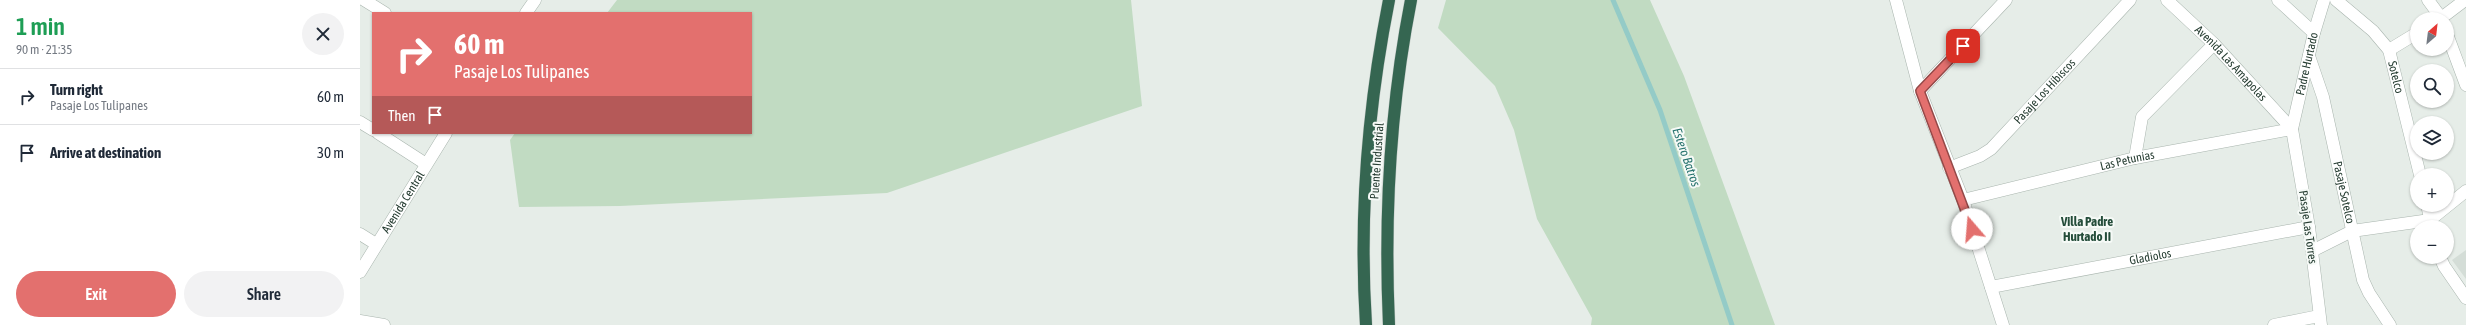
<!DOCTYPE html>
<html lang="en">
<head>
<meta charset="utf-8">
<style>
  :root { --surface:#fff; --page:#f2f2f3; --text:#1f2937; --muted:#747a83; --line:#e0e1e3; --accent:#e3706e }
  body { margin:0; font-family:"Asap Condensed",sans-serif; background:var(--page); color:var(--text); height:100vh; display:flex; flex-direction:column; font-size:15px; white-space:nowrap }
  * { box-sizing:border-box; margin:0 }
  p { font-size:13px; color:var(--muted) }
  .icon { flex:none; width:22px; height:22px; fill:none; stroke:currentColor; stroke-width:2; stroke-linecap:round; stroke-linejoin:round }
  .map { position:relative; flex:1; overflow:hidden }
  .side { display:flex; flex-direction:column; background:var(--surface); width:360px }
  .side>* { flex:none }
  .banner { position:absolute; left:12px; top:12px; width:380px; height:122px; border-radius:0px; box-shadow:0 1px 3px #0004; background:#e3706e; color:#fff; overflow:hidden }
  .needle { width:26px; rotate:28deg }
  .tools { position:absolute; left:2050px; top:12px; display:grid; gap:8px }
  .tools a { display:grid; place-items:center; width:44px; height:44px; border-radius:50%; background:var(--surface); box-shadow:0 1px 3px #0004; font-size:20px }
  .pin { position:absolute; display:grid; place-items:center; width:34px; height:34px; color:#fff; margin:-17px; border-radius:8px; box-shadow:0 2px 6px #0006 }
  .me { position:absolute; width:44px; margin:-22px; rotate:342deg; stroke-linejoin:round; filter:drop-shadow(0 0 3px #0008) }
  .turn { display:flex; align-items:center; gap:14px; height:84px; padding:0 16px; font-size:18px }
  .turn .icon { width:52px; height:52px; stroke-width:2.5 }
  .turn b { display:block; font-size:28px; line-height:34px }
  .then { display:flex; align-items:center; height:38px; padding:0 16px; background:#0003; gap:8px; font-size:15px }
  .round { display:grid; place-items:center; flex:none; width:42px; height:42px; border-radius:21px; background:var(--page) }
  .headline { display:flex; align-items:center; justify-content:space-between; height:68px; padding:0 16px }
  h1 { font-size:24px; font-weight:600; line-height:30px; color:#1e9e55 }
  .primary-button { display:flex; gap:8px; margin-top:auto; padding:8px 16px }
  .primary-button a { flex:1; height:46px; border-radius:24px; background:var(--accent); color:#fff; font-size:16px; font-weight:600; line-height:46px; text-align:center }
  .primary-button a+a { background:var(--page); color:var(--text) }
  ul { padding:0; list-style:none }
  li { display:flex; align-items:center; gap:12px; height:56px; padding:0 16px; border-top:1px solid var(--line) }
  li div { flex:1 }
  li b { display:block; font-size:15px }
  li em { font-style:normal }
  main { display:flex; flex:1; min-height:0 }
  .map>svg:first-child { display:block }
</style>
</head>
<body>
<main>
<section class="side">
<div class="headline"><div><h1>1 min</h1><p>90 m · 21:35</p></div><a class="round"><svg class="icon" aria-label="close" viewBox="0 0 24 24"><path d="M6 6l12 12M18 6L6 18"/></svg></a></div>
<ul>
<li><svg class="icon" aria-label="right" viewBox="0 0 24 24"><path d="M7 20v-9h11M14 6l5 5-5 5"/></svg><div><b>Turn right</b><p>Pasaje Los Tulipanes</p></div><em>60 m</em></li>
<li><svg class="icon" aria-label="arrive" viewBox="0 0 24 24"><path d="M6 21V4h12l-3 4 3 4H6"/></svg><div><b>Arrive at destination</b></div><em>30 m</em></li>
</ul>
<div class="primary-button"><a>Exit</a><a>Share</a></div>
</section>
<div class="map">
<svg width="2106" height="325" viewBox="0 0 2106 325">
  <rect width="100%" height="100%" fill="#e6ede8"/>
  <!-- built -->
  <path fill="#d4ddd7" d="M2106,250V279L2092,260Z"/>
  <!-- green -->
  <path fill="#c1dbc2" d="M257,0H771L782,106L527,193L260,206L159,207L150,140L155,133H391V13H247Z
    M1086,0H1290L1324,76L1415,325H1231L1232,318L1177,219L1154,130L1135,86L1078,28Z"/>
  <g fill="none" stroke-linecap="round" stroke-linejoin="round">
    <!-- stream -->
    <path stroke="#94cbc7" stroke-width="5" d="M1253,0L1300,110L1372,325"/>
    <defs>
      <g id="minor">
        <path d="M4,0L25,13"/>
        <path d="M1536,0L1560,91L1603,200L1643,325"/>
        <path id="s1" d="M1807,0L1854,44L1932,129"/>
        <path d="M1918,0L1954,33"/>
        <path id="s2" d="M1976,0L2013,31L2029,50L2060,175"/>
        <path d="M2068,0L2082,19"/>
        <path d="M166,13L175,0"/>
        <path d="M2080,19L2105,0"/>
        <path d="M2087,34L2106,85"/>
        <path d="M2029,50L2057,33"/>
        <path id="s3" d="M1949,56L1963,97L2003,280L2009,293L2030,325"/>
        <path d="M1560,91L1646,0"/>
        <path d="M0,122L13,130"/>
        <path d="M18,133L66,164"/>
        <path d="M1775,158L1782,117L1854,44"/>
        <path id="s4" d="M1589,168L1620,156L1631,149L1770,0"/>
        <path id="s5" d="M1603,200L1775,158L1932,129"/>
        <path d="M2067,205L2072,226"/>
        <path d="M0,234L16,244"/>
        <path d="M1952,251L1992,231L2070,220L2106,191"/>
        <path d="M2080,257L2084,266L2106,298"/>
        <path id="s6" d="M0,272L86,133"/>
        <path id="s7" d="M1631,287L1949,227"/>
        <path d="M0,321L24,325"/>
        <path d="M1914,325L1959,316"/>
        <path id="s8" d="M1961,325L1949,227L1932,129L1954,33L1964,0"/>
      </g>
      <path id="highway" d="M1006,325C999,218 1008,106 1029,0
        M1029,325C1024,216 1030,107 1051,0"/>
    </defs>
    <!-- minor casing -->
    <use href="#minor" stroke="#a9b5ae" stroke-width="13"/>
    <!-- highway casing -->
    <use href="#highway" stroke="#c2c9c6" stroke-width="13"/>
    <!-- minor -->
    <use href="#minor" stroke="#fff" stroke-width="12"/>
    <!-- highway -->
    <use href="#highway" stroke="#356651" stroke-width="12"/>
  </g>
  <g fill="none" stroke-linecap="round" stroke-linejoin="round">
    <defs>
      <path id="route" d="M1603,46L1560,91L1612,229"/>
    </defs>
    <!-- route casing -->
    <use href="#route" stroke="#944948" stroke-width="10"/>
    <!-- route -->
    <use href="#route" stroke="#e3706e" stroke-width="7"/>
  </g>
  <g text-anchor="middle" stroke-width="4" stroke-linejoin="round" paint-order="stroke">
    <!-- street labels -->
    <g font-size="12" fill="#263d32" stroke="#f6faf7">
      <text dy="4" stroke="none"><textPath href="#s1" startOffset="90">Avenida Las Amapolas</textPath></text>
      <text dy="4" stroke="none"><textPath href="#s8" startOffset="265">Padre Hurtado</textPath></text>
      <text dy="4" stroke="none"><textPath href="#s2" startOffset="101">Sotelco</textPath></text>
      <text dy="4" stroke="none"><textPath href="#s4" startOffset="125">Pasaje Los Hibiscos</textPath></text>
      <text transform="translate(1017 161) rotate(-86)" y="4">Puente Industrial</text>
      <text dy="4" stroke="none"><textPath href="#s5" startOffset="169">Las Petunias</textPath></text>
      <text dy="4" stroke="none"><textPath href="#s3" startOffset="141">Pasaje Sotelco</textPath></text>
      <text dy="4" stroke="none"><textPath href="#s6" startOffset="82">Avenida Central</textPath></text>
      <text transform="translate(1948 227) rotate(82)" y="4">Pasaje Las Torres</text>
      <text dy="4" stroke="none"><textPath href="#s7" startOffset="162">Gladiolos</textPath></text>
    </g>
    <!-- water labels -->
    <g font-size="13" font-style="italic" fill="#27736e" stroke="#f6faf7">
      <text transform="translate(1327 157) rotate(71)" y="5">Estero Batros</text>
    </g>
    <!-- neighbourhood labels -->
    <g font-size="13" font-weight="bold" fill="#244d3a" stroke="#f6faf7">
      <text x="1727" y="226">Villa Padre<tspan x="1727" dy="15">Hurtado II</tspan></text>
    </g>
  </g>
</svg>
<div class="tools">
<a><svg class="needle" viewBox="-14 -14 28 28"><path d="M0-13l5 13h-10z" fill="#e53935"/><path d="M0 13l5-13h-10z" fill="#747a83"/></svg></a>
<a><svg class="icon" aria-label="search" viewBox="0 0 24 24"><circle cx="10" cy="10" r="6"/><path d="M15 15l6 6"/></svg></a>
<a><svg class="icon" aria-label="layers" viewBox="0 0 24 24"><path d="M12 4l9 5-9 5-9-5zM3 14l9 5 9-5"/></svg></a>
<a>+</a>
<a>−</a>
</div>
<div class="pin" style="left:1603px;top:46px;background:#d93025"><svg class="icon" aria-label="arrive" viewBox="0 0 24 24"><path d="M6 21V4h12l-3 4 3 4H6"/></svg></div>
<svg class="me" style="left:1612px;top:229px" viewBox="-20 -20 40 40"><circle r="19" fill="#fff"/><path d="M0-13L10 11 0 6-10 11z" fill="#e3706e"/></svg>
<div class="banner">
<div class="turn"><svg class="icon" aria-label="right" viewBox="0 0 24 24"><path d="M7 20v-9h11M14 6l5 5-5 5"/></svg><div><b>60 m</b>Pasaje Los Tulipanes</div></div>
<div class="then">Then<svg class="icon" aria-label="arrive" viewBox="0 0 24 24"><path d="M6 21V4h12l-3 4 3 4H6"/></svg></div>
</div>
</div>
</main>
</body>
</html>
